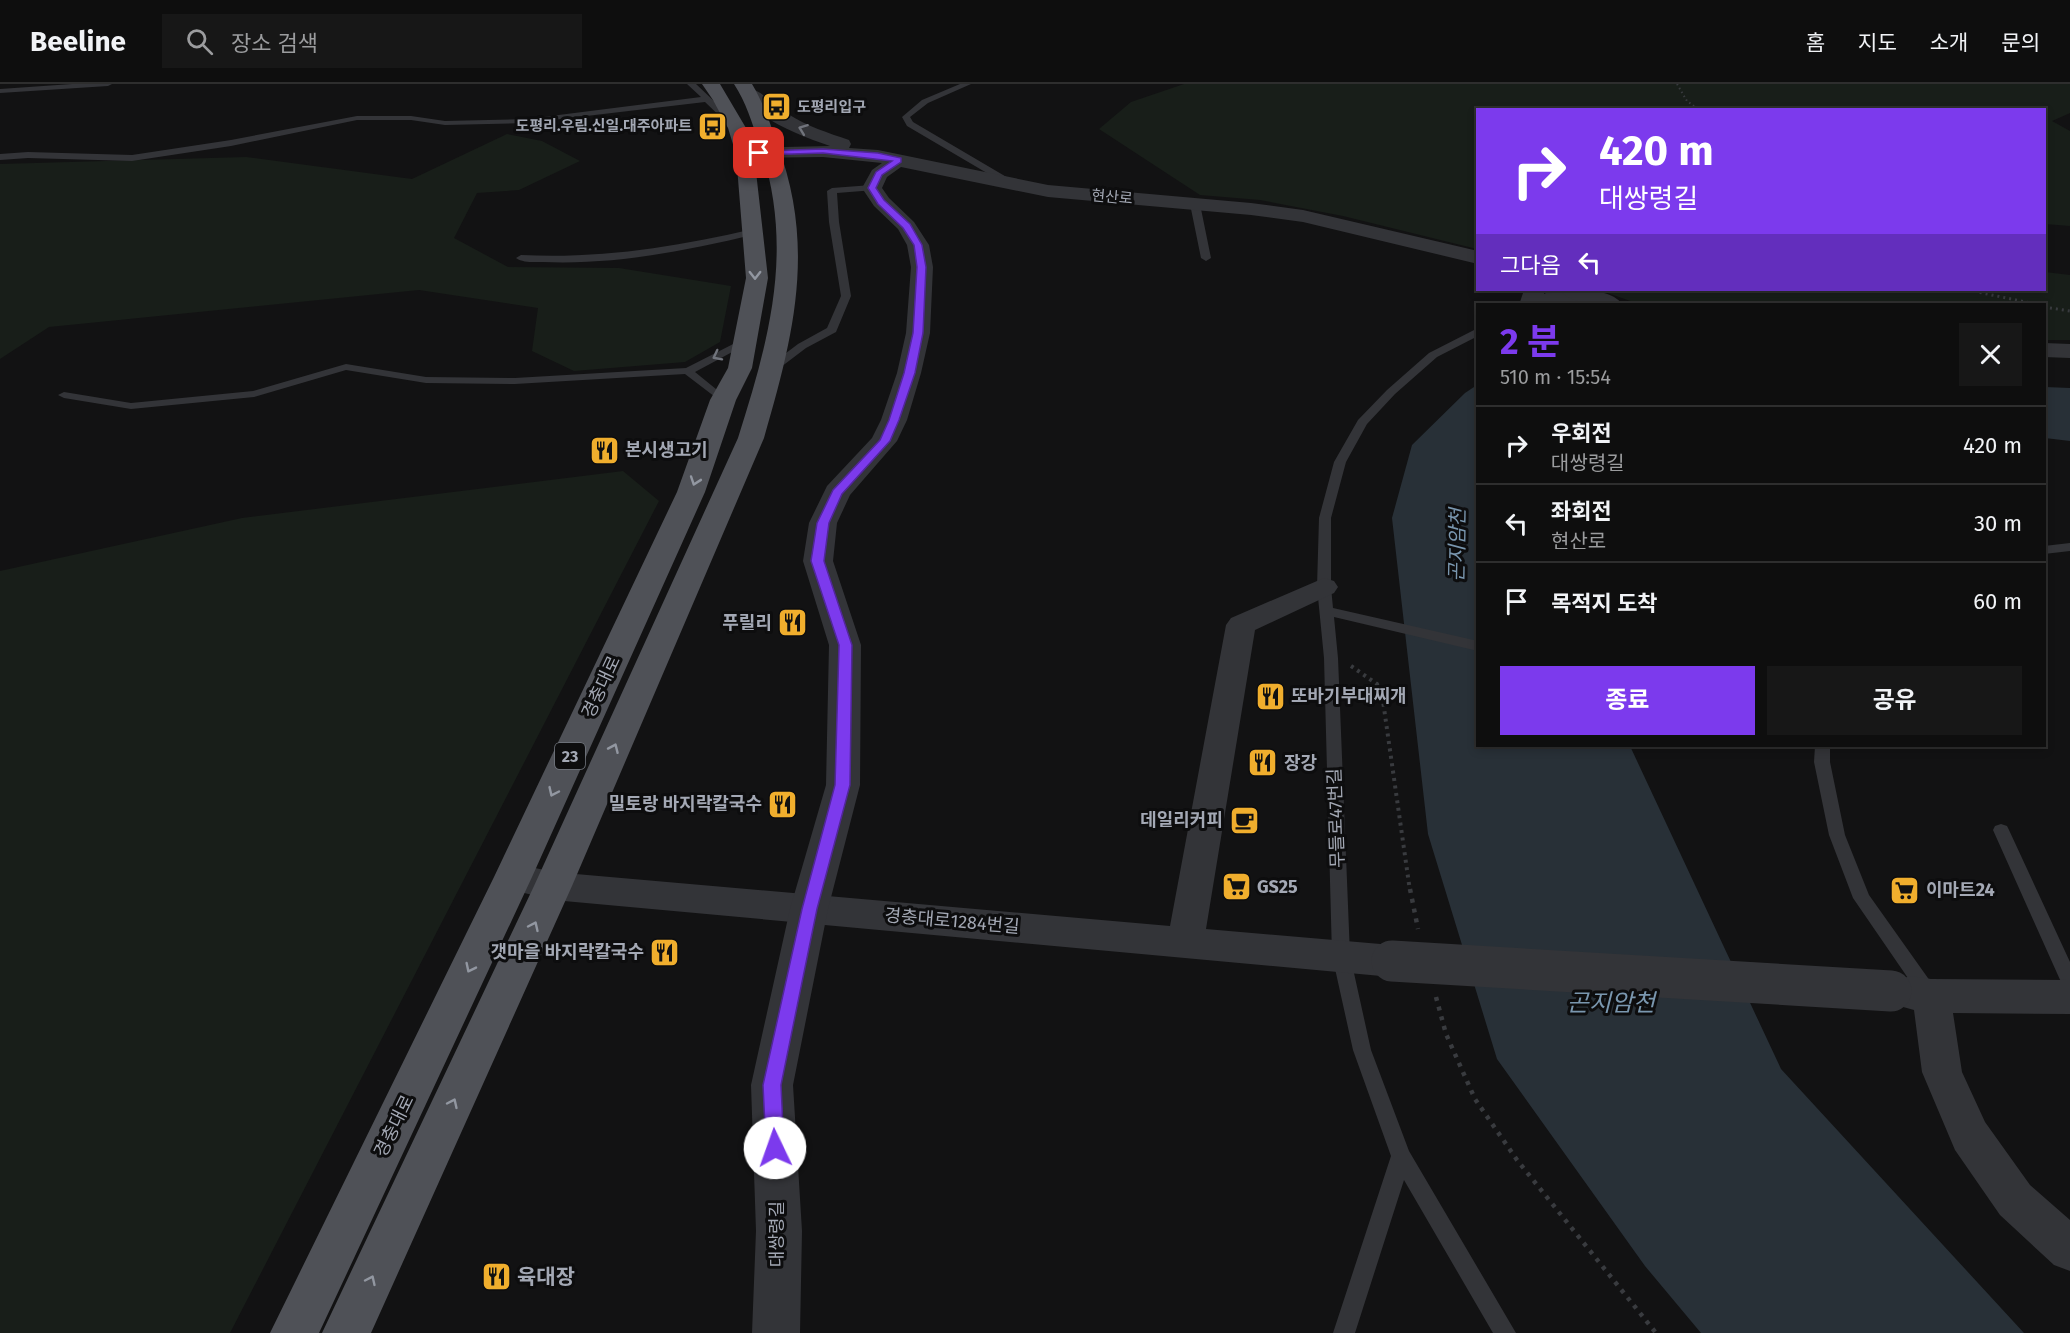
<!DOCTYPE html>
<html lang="ko">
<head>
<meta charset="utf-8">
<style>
  :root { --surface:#0e0e0e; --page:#171717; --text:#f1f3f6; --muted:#9b9c9e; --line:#2e2e2e; --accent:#7c3aed }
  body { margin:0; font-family:"Fira Sans","Noto Sans KR",sans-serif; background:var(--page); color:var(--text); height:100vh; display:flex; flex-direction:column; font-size:22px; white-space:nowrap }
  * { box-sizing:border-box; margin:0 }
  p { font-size:20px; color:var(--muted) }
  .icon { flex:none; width:33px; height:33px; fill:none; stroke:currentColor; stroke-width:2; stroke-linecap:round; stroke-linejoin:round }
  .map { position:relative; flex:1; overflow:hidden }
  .drawer { position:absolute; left:1476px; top:219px; width:570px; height:444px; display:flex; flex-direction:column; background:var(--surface); border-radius:0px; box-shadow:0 3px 9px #0003,0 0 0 2px var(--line) }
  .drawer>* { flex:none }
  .banner { position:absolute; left:1476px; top:24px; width:570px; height:183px; border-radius:0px; box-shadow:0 3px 9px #0003,0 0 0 2px var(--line); background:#7c3aed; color:#fff; overflow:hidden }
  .pin { position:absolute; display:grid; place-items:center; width:51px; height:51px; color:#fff; margin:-26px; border-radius:12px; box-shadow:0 3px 9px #0006 }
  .me { position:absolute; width:66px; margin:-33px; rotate:357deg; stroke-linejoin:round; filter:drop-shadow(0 0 4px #0008) }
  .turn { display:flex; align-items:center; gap:21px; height:126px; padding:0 24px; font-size:27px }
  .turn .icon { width:78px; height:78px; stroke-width:2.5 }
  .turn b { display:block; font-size:42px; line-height:51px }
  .then { display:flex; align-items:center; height:57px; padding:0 24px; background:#0003; gap:12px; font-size:22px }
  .round { display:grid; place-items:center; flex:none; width:63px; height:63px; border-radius:0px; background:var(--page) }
  .head { display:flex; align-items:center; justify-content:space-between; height:102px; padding:0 24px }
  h1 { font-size:36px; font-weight:700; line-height:45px; color:var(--accent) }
  .primary-button { display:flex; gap:12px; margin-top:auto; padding:12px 24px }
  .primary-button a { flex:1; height:69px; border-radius:0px; background:var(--accent); color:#fff; font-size:24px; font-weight:700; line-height:69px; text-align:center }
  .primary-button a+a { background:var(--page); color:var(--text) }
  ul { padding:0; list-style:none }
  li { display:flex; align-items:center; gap:18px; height:78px; padding:0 24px; border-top:2px solid var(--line) }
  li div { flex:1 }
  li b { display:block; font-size:22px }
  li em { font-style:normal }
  header { display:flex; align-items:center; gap:36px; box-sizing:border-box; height:84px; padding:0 30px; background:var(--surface); border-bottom:2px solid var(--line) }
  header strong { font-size:28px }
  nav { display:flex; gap:33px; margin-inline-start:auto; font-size:21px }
  .search { width:420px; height:54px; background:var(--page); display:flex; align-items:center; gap:15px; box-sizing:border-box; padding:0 21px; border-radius:0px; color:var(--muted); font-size:22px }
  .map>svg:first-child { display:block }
</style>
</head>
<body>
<header>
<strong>Beeline</strong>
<div class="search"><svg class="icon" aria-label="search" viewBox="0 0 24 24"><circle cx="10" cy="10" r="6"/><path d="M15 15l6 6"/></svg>장소 검색</div>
<nav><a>홈</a><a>지도</a><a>소개</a><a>문의</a></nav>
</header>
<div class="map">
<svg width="2070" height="1249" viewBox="0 0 2070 1249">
  <rect width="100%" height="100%" fill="#121213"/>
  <!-- green -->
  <path fill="#181e19" d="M1184,0H2070V29L2052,37L2070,47V142L2045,140L2044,26H1478L1477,165L1343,132L1260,116L1200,111L1099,45L1131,18Z
    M507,50L542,57L580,77L519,106L477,109L454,154L508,183L619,184L731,202L720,258L685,278L574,287L532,267L538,224L419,206L49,243L0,275V80L246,73L412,95Z
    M2045,188L2070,191V256H2045L2044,220H1639L1599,206H2044Z
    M623,387L659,417L230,1249H0V487L242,434Z"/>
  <!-- water -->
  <path fill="#283037" d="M1477,301L1478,662H1630L1781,985L2024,1249H1701L1645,1182L1497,975L1428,750L1392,434L1412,361L1465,309Z
    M2045,303L2070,304V357L2045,354Z"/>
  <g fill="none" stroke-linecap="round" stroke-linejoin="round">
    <!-- path-far3 -->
    <path stroke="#393b3f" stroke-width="2" stroke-dasharray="1.5 3" stroke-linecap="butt" d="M1677,0L1687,17L1699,26"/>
    <!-- path-far2 -->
    <path stroke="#393b3f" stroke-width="3" stroke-dasharray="2 4" stroke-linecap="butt" d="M1968,206L2035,220
      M2044,223L2070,227"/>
    <!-- path-far1 -->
    <path stroke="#393b3f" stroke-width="4" stroke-dasharray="3 4.5" stroke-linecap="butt" d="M1351,582L1377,600L1383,617L1410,807"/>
    <!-- path -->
    <path stroke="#393b3f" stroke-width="4.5" stroke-dasharray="4 6" stroke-linecap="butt" d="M1410,805L1418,845
      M1436,913L1446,950L1475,1015L1517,1076L1656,1249"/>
    <!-- service -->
    <path fill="#333438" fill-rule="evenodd" d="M72,0H112L108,2L0,9V5Z
      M687,0H696L735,37V41H729L705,18L527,39L445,41L411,36H357L231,62L132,77L28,74L0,76V70L28,68L132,71L231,56L357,32H411L445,37L527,35L701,13Z
      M960,0H971L928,19L910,33L913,38L1015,98V102H1009L907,42L902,33L922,16Z
      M872,101L875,102V106L837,109L839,138L851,212L836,248L806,264L777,286H769V282L798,260L827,244L841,212L829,138L827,107L832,104Z
      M1195,117L1200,120L1211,174L1206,177L1201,174L1190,120Z
      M753,145L758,148L756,150C686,167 615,181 543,178C534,178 523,179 516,174L521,171C601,175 676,163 753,145Z
      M1553,206H1566L1534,220H1521Z
      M1478,244V252L1437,273L1395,310L1367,340L1346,378L1331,434V503L1333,524L1478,557V567L1334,533L1338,574L1350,871L1371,966L1409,1067L1516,1249H1493L1404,1096L1355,1249H1333L1391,1072L1353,966L1332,871L1324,574L1317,503L1319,434L1334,378L1358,336L1387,306L1429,269Z
      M745,254L749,255V259L695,288L727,314L729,316L723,319L685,290L515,300L426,299L346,286L254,313L131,325L64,314L58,311L64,308L131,319L253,307L346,280L426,293L515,294L686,284Z
      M2070,459V467L2044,470V462Z
      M1815,662H1830V678L1845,751L1869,811L1935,904L1938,910L1935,916L1929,918L1923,916L1853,814L1829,751L1814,678Z
      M2001,740L2007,742L2009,746L2070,878V906L2064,903L2061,898L1993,746L1995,742Z"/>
    <!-- minor -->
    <path fill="#333438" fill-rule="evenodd" d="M1524,206H1544V210C1567,207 1592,209 1615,214L1618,219L1522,220L1520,218Z
      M1324,494L1334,497L1338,503L1334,509L1255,546L1206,845L1392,861L1405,866L1411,877L1405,888L1392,893L553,816L500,803L495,793L500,783L513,779L553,788L1170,842L1226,541L1231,534Z
      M1910,892L1931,895L2070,896V930L1953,929L1962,988L1985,1038L2030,1101L2070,1136V1187L2054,1181L2000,1131L1955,1066L1922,988L1914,926L1896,921L1891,909L1896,897Z"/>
    <!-- tertiary -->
    <path fill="#333438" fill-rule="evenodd" d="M749,4C763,7 775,23 788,30C807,42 828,49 849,56L851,60L849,64L878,66L1048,101L1251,119L1303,126L1478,167V180L1303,138L1251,131L1048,113L901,83L887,93L882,104L889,114L914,138L929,161L933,183L930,249L921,289L907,336L897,357L850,411L837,439L833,477L861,561L860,701L828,825L793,1001L802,1147L800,1249H752L756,1147L751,1001L790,825L826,701L829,561L803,477L809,439L827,402L872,354L881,336L897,289L906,249L911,183L907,161L898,145L874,122L862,104L872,86L882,79L823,73L738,74L736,70L738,66L745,64L830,62C799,51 760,37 740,9L743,5Z
      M1560,206C1576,204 1612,205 1622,220C1606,222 1570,221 1560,206Z
      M2044,259L2070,260V274L2044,273Z"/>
    <!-- primary -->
    <path fill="#4f5157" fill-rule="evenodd" d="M702,0H720L746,44L754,70L768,194L752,284L736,316L705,408L532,793L319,1249H270L494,793L677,408L710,316L728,284L746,194L736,70L728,44L713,16Z
      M734,0H752C763,18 770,39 777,59C816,163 794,251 764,354L572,802L371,1249H322L534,802L738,354C770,253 795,163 759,59C752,39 746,18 734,0Z"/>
    <!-- minor-bridge -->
    <path stroke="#333438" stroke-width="41" d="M1392,877L1891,907"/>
  </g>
  <!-- one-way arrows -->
  <defs><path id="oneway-chevron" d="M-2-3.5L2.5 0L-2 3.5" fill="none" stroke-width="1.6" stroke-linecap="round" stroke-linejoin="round" transform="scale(1.5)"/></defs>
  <g stroke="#71747c">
    <use href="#oneway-chevron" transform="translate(803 45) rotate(-159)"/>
    <use href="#oneway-chevron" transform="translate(717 272) rotate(153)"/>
  </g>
  <g stroke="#9297a1">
    <use href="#oneway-chevron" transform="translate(755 191) rotate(90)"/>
    <use href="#oneway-chevron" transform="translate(695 397) rotate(109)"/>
    <use href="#oneway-chevron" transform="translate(614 664) rotate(-66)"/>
    <use href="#oneway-chevron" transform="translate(553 708) rotate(115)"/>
    <use href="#oneway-chevron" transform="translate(534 842) rotate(-65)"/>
    <use href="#oneway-chevron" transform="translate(470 884) rotate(116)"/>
    <use href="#oneway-chevron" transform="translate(453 1019) rotate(-65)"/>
    <use href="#oneway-chevron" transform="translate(371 1196) rotate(-65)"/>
  </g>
  <!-- route -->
  <path fill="#7c3aed" stroke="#51269a" stroke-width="1.5" d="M823,65L878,69L901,74V78L882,91L876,104L884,116L910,140L922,161L926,183L923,249L915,289L899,336L890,357L842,410L829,439L824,477L852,561L850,701L817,825L781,1001L784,1064L782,1070L775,1072L769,1070L766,1064L763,1001L802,825L835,701L839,561L811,477L817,439L833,406L880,356L889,336L904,289L913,249L917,183L914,161L903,144L878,120L868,104L876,88L892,77L823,69L759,71L755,69L759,67Z"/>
  <!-- icons -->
  <defs>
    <symbol id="bus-square" viewBox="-11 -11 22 22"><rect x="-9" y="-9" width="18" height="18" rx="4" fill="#f0ae2d" stroke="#0d0d0e"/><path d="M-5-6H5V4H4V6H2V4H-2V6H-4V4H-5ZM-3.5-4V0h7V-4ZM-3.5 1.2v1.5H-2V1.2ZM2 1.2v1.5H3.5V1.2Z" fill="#111"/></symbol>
    <symbol id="restaurant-square" viewBox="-11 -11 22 22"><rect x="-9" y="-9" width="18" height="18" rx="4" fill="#f0ae2d" stroke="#0d0d0e"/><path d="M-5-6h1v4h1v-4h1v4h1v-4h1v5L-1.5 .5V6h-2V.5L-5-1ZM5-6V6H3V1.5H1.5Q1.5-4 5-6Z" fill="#111"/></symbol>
    <symbol id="cafe-square" viewBox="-11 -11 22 22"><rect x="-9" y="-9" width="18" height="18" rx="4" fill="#f0ae2d" stroke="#0d0d0e"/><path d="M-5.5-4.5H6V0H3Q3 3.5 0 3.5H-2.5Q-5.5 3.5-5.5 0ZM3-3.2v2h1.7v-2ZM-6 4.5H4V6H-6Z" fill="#111"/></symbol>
    <symbol id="supermarket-square" viewBox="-11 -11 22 22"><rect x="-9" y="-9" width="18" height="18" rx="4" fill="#f0ae2d" stroke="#0d0d0e"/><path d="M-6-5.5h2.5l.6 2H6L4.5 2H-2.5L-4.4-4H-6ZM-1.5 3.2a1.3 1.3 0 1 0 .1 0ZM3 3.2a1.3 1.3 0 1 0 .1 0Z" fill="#111"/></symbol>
  </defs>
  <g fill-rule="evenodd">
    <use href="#bus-square" x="760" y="6" width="33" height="33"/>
    <use href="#bus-square" x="696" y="26" width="33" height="33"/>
    <use href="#restaurant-square" x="588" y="350" width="33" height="33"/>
    <use href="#restaurant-square" x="776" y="522" width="33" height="33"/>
    <use href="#restaurant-square" x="1254" y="596" width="33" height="33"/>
    <use href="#restaurant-square" x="1246" y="662" width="33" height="33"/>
    <use href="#restaurant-square" x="766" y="704" width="33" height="33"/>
    <use href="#cafe-square" x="1228" y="720" width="33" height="33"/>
    <use href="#supermarket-square" x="1220" y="786" width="33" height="33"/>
    <use href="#supermarket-square" x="1888" y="790" width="33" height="33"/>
    <use href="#restaurant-square" x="648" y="852" width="33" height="33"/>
    <use href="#restaurant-square" x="480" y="1176" width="33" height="33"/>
  </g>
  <g text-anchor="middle" stroke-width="6" stroke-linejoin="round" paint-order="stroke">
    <!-- far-poi labels -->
    <g font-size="15" font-weight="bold" fill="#a3a8b4" stroke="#0d0d0e" text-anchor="start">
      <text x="797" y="28">도평리입구</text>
      <text x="692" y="47" text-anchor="end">도평리.우림.신일.대주아파트</text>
    </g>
    <!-- far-street labels -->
    <g font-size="15" fill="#a3a8b4" stroke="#0d0d0e">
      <text transform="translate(1112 113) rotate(5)" y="5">현산로</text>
    </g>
    <!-- shield labels -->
    <rect fill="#0d0d0e" stroke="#767a82" stroke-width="1.5" x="555" y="659" width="30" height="26" rx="4.5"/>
    <g font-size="16" font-weight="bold" fill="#a3a8b4">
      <text x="570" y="678">23</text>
    </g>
    <!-- poi labels -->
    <g font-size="18" font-weight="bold" fill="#a3a8b4" stroke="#0d0d0e" text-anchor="start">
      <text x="625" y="372">본시생고기</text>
      <text x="772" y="545" text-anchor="end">푸릴리</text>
      <text x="1291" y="618">또바기부대찌개</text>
      <text x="1284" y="685">장강</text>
      <text x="762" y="726" text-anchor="end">밀토랑 바지락칼국수</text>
      <text x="1223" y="742" text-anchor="end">데일리커피</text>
      <text x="1257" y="809">GS25</text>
      <text x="1926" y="812">이마트24</text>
      <text x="644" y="874" text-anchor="end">갯마을 바지락칼국수</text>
    </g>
    <!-- street labels -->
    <g font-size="18" fill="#a3a8b4" stroke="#0d0d0e">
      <text transform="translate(601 603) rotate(-65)" y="6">경충대로</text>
      <text transform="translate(1336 734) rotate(-92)" y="6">무들로47번길</text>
      <text transform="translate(952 837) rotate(5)" y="6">경충대로1284번길</text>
      <text transform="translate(394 1042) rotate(-64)" y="6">경충대로</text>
      <text transform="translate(777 1150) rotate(-90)" y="6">대쌍령길</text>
    </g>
    <!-- water labels -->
    <g font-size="20" font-style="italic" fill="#7a97af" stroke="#0d0d0e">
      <text transform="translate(1457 461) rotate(-89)" y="7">곤지암천</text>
    </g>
    <!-- near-poi labels -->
    <g font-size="21" font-weight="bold" fill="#a3a8b4" stroke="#0d0d0e" text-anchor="start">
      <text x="517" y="1200">육대장</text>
    </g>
    <!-- near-water labels -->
    <g font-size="24" font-style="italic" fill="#7a97af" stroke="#0d0d0e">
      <text x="1611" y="927">곤지암천</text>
    </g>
  </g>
</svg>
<div class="pin" style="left:759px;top:69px;background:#d93025"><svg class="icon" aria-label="arrive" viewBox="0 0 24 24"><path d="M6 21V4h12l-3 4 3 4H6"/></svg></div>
<svg class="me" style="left:775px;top:1064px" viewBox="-20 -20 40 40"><circle r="19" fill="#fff"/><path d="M0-13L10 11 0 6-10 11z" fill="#7c3aed"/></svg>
<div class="banner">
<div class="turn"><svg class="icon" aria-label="right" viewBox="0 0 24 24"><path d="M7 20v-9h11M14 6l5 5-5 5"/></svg><div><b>420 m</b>대쌍령길</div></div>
<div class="then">그다음<svg class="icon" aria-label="left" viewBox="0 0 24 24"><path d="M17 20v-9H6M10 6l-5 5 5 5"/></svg></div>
</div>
<section class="drawer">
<div class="head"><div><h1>2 분</h1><p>510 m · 15:54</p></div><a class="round"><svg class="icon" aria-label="close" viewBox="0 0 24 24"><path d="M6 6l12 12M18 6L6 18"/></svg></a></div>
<ul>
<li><svg class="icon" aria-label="right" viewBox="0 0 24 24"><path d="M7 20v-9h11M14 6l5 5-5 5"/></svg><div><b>우회전</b><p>대쌍령길</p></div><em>420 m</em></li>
<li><svg class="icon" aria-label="left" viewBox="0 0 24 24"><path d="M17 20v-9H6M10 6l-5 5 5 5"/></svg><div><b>좌회전</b><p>현산로</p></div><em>30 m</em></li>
<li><svg class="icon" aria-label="arrive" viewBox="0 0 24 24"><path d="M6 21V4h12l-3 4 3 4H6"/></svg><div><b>목적지 도착</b></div><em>60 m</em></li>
</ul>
<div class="primary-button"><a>종료</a><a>공유</a></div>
</section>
</div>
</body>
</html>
